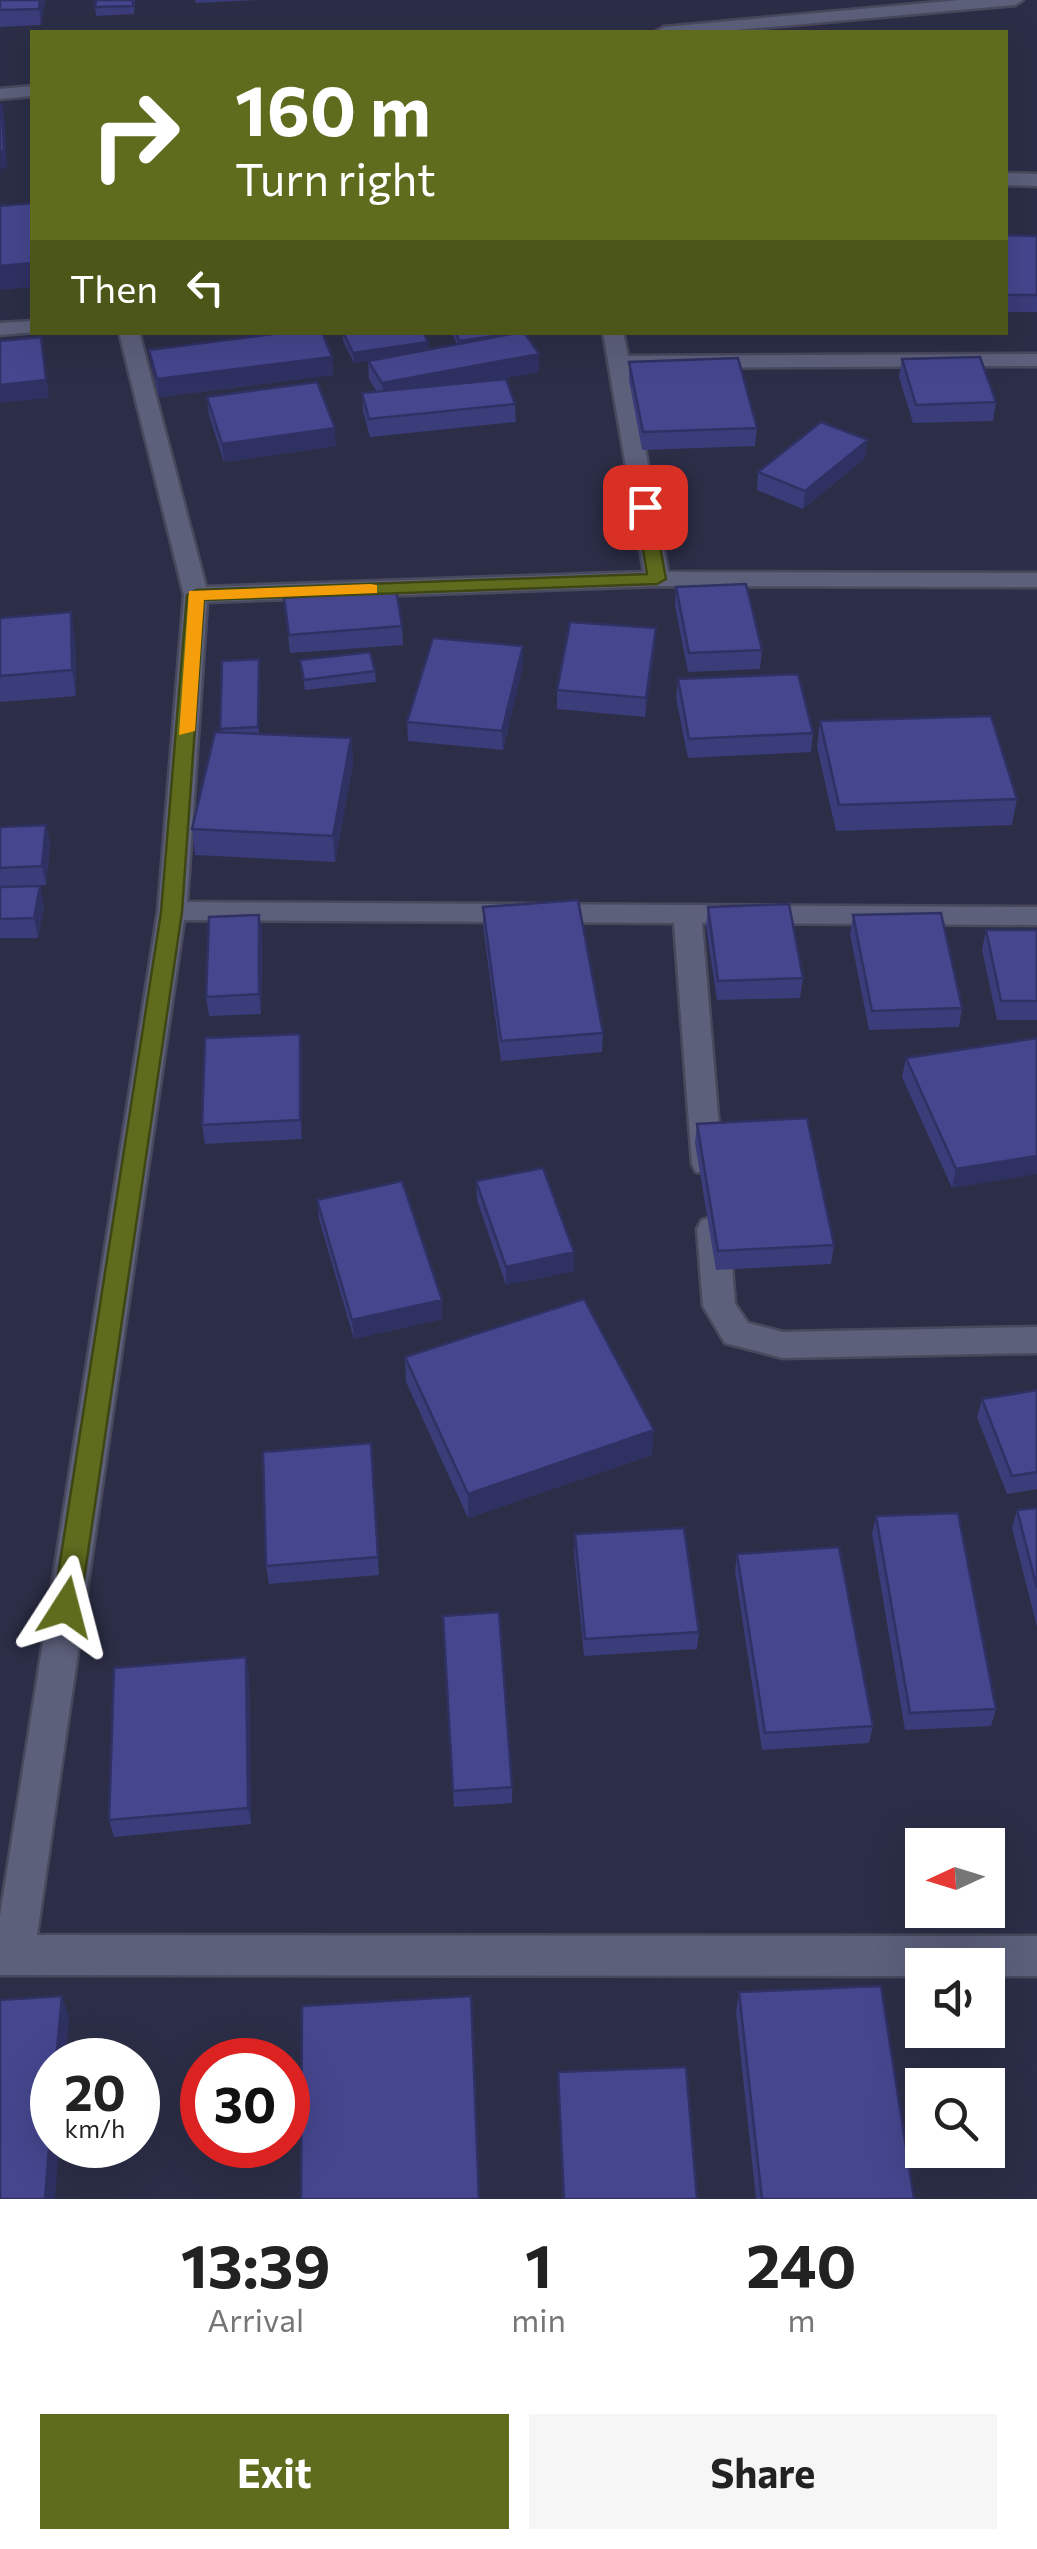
<!DOCTYPE html>
<html lang="en">
<head>
<meta charset="utf-8">
<style>
  :root { --surface:#fff; --page:#f6f6f6; --text:#222; --muted:#767676; --accent:#5f6c1e }
  body { margin:0; font-family:Commissioner,sans-serif; background:var(--page); color:var(--text); height:100vh; display:flex; flex-direction:column; font-size:38px; white-space:nowrap }
  * { box-sizing:border-box; margin:0 }
  p { font-size:32px; color:var(--muted) }
  .icon { flex:none; width:55px; height:55px; fill:none; stroke:currentColor; stroke-width:2; stroke-linecap:round; stroke-linejoin:round }
  .map { position:relative; height:2199px; overflow:hidden }
  .side { display:flex; flex-direction:column; background:var(--surface); flex:1 }
  .side>* { flex:none }
  .guide { position:absolute; left:30px; top:30px; width:978px; height:305px; border-radius:0px; box-shadow:0 10px 40px #0002; background:#5f6c1e; color:#fff; overflow:hidden }
  .needle { width:65px; rotate:266deg }
  .tools { position:absolute; left:905px; top:1828px; display:grid; gap:20px }
  .tools a { display:grid; place-items:center; width:100px; height:100px; border-radius:0px; background:var(--surface); box-shadow:0 10px 40px #0002; font-size:50px }
  .speed { position:absolute; left:30px; top:2038px; display:flex; gap:20px; font-size:50px; font-weight:700; text-align:center }
  .speed>* { display:grid; place-content:center; width:130px; height:130px; border-radius:50%; background:var(--surface); box-shadow:0 10px 40px #0002; line-height:1 }
  .speed small { font-size:25px; font-weight:400 }
  .speed .limit { border:15px solid #d22; background:#fff; color:#111 }
  .pin { position:absolute; display:grid; place-items:center; width:85px; height:85px; color:#fff; margin:-42px; border-radius:20px; box-shadow:0 5px 15px #0006 }
  .me { position:absolute; width:110px; margin:-55px; rotate:9deg; stroke-linejoin:round; filter:drop-shadow(0 0 8px #0008) }
  .turn { display:flex; align-items:center; gap:35px; height:210px; padding:0 40px; font-size:45px }
  .turn .icon { width:130px; height:130px; stroke-width:2.5 }
  .turn b { display:block; font-size:70px; line-height:85px }
  .then { display:flex; align-items:center; height:95px; padding:0 40px; background:#0003; gap:20px; font-size:38px }
  .eta { display:flex; justify-content:space-evenly; align-items:center; height:170px; text-align:center }
  .eta b { font-size:60px; font-weight:700; line-height:70px }
  .button { display:flex; gap:20px; margin-top:auto; padding:20px 40px }
  .button a { flex:1; height:115px; border-radius:0px; background:var(--accent); color:#fff; font-size:40px; font-weight:700; line-height:115px; text-align:center }
  .button a+a { background:var(--page); color:var(--text) }
  .map>svg:first-child { display:block }
</style>
</head>
<body>
<div class="map">
<svg width="1037" height="2199" viewBox="0 0 1037 2199">
  <rect width="100%" height="100%" fill="#2c2e47"/>
  <g fill="none" stroke-linecap="round" stroke-linejoin="round">
    <defs>
      <path id="minor" d="M960,0H1023L1015,5L714,32H655L664,27Z
        M32,86V96L0,99V89Z
        M1005,173L1037,174V186L1005,185Z
        M32,321L35,332L0,335V323Z
        M119,332H139L206,587L644,572L603,332H623L628,356L1037,354V366L630,368L668,572L1037,573V587L657,586L207,602L187,902L1037,907V925L702,923L722,1164L718,1172H696L692,1164L674,923L184,920L37,1935L1037,1936V1976H988V1965H922V1976L0,1975V1916L158,911L184,595Z
        M713,1217L724,1220L729,1229L735,1304L748,1323L783,1332L1037,1327V1353L783,1358L725,1343L703,1306L697,1229L702,1220Z"/>
    </defs>
    <!-- minor casing -->
    <use href="#minor" stroke="#48495d" stroke-width="5"/>
    <!-- minor -->
    <use href="#minor" fill="#5d607b" fill-rule="evenodd"/>
  </g>
  <!-- wall -->
  <path fill="#3b3c7a" d="M0,0H45L41,25L0,27Z
    M135,0L134,14L96,16L95,7Z
    M195,0H256L196,3Z
    M1005,235L1037,236V312H1005Z
    M343,332L428,342L429,350L457,345L452,332H525L539,354V372L494,380L515,404L516,422L370,437L363,411L362,393L377,392L369,379L368,361L377,359L354,363L343,341Z
    M149,350L332,357L333,375L159,397L152,368Z
    M902,359L996,402L993,421L913,423L899,377Z
    M629,362L757,428L755,446L642,450L629,380Z
    M207,397L336,446L224,462L209,415Z
    M865,458L803,509L757,490L758,472Z
    M676,587L762,650L760,669L688,672L675,606Z
    M284,598L402,626L403,645L290,653Z
    M0,618L75,637L76,696L0,702Z
    M523,646V665L503,750L408,741L407,722Z
    M655,647L645,717L557,709V690Z
    M259,659V734L351,738L353,763L335,862L195,855L192,829L221,732L222,661Z
    M300,660L375,671L376,682L305,690Z
    M678,679L813,733L811,752L688,758L676,698Z
    M820,721L1017,799L1012,825L836,831L817,747Z
    M46,825L50,844L46,885L3,887L44,905L38,938H0V827Z
    M483,907L603,1033L602,1052L501,1061L483,926Z
    M708,907L803,978L800,998L717,1000L706,926Z
    M259,915L262,934L261,1014L209,1016L206,997Z
    M853,915L962,1008L959,1027L869,1030L850,934Z
    M986,930H1037V1020H997L982,950Z
    M300,1034L302,1053V1139L205,1144L202,1125Z
    M1037,1038L952,1188L902,1077L906,1058Z
    M697,1124L834,1245L831,1264L716,1270L695,1143Z
    M476,1181L574,1252V1271L506,1285L477,1200Z
    M317,1200L442,1319L354,1339L319,1219Z
    M405,1357L652,1455L468,1518L406,1382Z
    M1037,1390V1489L1007,1494L977,1417L982,1399Z
    M371,1443L379,1575L269,1584L266,1566Z
    M1037,1508V1627L1012,1528L1017,1510Z
    M876,1516L996,1709L991,1726L905,1730L872,1534Z
    M575,1534L699,1632L697,1649L584,1656L574,1552Z
    M737,1554L873,1726L869,1743L762,1750L735,1571Z
    M443,1616L512,1787V1803L454,1807Z
    M249,1674L251,1824L114,1837L109,1820Z
    M739,1992L914,2199H756L736,2012Z
    M558,2072L697,2199H563Z"/>
  <!-- shaded-wall -->
  <path fill="#303163" d="M40,0H45L41,25L39,9Z
    M2,106L5,123L7,168L0,169Z
    M32,263V287L0,290V266Z
    M41,337L49,398L0,403V385Z
    M428,342L429,352L354,363L353,353Z
    M539,354V372L383,401L382,383Z
    M332,357L333,375L159,397L157,379Z
    M335,428L336,446L224,462L222,444Z
    M868,440L865,458L803,509L805,491Z
    M71,612L75,637L76,696L72,670Z
    M656,628L655,647L645,717L646,698Z
    M523,646V665L503,750L502,731Z
    M351,738L353,763L335,862L333,836Z
    M46,825L50,844L46,885L42,866Z
    M40,886L44,905L38,938L34,918Z
    M259,915L262,934L261,1014L259,994Z
    M300,1034L302,1053V1139L300,1120Z
    M1037,1156V1174L952,1188L956,1169Z
    M574,1252V1271L506,1285V1267Z
    M442,1300V1319L354,1339L352,1320Z
    M654,1430L652,1455L468,1518V1494Z
    M246,1657L249,1674L251,1824L248,1808Z
    M62,1996L69,2017L66,2060H56Z
    M52,2110V2145H59L55,2199H45Z"/>
  <!-- building -->
  <path fill="#45468e" stroke="#303163" stroke-width="2.5" d="M0,0H40L39,9L0,10Z
    M96,0H133V6L95,7Z
    M0,105L2,106L4,151H0Z
    M32,203V263L0,266V206Z
    M1005,235L1037,236V295H1005Z
    M289,332H322L332,357L157,379L149,350Z
    M343,332H423L428,342L353,353Z
    M456,332H522L459,341Z
    M522,332H524L539,354L382,383L368,361Z
    M41,337L46,380L0,385V341Z
    M980,357L996,402L916,405L902,359Z
    M738,358L757,428L643,432L629,362Z
    M506,379L515,404L369,419L362,393Z
    M317,382L335,428L222,444L207,397Z
    M821,422L868,440L805,491L758,472Z
    M746,584L762,650L689,653L676,587Z
    M396,589L402,626L289,635L284,598Z
    M71,612L72,670L0,676V618Z
    M570,622L656,628L646,698L557,690Z
    M433,638L523,646L502,731L407,722Z
    M370,652L375,671L304,680L300,660Z
    M259,659L258,727L220,729L222,661Z
    M798,674L813,733L689,739L678,679Z
    M991,716L1017,799L839,805L820,721Z
    M215,732L351,738L333,836L192,829Z
    M46,825L42,866L0,868V827Z
    M40,886L34,918L0,919V887Z
    M578,900L603,1033L501,1041L483,907Z
    M789,904L803,978L718,981L708,907Z
    M941,913L962,1008L872,1011L853,915Z
    M259,915V994L206,997L209,917Z
    M986,930H1037V1001H1001Z
    M300,1034V1120L202,1125L205,1038Z
    M1037,1038V1156L956,1169L906,1058Z
    M807,1118L834,1245L718,1251L697,1124Z
    M543,1168L574,1252L506,1267L476,1181Z
    M402,1181L442,1300L352,1320L317,1200Z
    M584,1299L654,1430L468,1494L405,1357Z
    M1037,1390V1472L1012,1476L982,1399Z
    M371,1443L378,1557L266,1566L263,1452Z
    M1037,1508V1588L1017,1510Z
    M958,1513L996,1709L910,1713L876,1516Z
    M684,1528L699,1632L585,1639L575,1534Z
    M839,1547L873,1726L765,1733L737,1554Z
    M499,1612L512,1787L453,1791L443,1616Z
    M246,1657L248,1808L109,1820L114,1668Z
    M881,1986L914,2199H762L739,1992Z
    M62,1996L56,2060H52V2110L45,2199H0V2000Z
    M471,1996L479,2199H301L302,2006Z
    M686,2067L697,2199H564L558,2072Z"/>
  <!-- route -->
  <path fill="#5f6c1e" stroke="#3e4614" stroke-width="2.5" d="M645,502L653,507L666,579L657,584L204,600L182,912L80,1607L76,1615L66,1619L57,1615L53,1607L161,912L187,595L196,590L647,574L636,507Z"/>
  <!-- slow -->
  <path fill="#f59e0b" d="M370,584L377,585V593L204,600L195,731L179,735L189,591Z"/>
</svg>
<div class="tools">
<a><svg class="needle" viewBox="-14 -14 28 28"><path d="M0-13l5 13h-10z" fill="#e53935"/><path d="M0 13l5-13h-10z" fill="#767676"/></svg></a>
<a><svg class="icon" aria-label="sound" viewBox="0 0 24 24"><path d="M4 9h4l5-4v14l-5-4H4zM17 9q2 3 0 6"/></svg></a>
<a><svg class="icon" aria-label="search" viewBox="0 0 24 24"><circle cx="10" cy="10" r="6"/><path d="M15 15l6 6"/></svg></a>
</div>
<div class="speed"><div>20<small>km/h</small></div><div class="limit">30</div></div>
<div class="pin" style="left:645px;top:507px;background:#d93025"><svg class="icon" aria-label="arrive" viewBox="0 0 24 24"><path d="M6 21V4h12l-3 4 3 4H6"/></svg></div>
<svg class="me" style="left:66px;top:1607px" viewBox="-20 -20 40 40"><path d="M0-17L14 15 0 8-14 15z" fill="#5f6c1e" stroke="#fff" stroke-width="4"/></svg>
<div class="guide">
<div class="turn"><svg class="icon" aria-label="right" viewBox="0 0 24 24"><path d="M7 20v-9h11M14 6l5 5-5 5"/></svg><div><b>160 m</b>Turn right</div></div>
<div class="then">Then<svg class="icon" aria-label="left" viewBox="0 0 24 24"><path d="M17 20v-9H6M10 6l-5 5 5 5"/></svg></div>
</div>
</div>
<section class="side">
<div class="eta">
<div><b>13:39</b><p>Arrival</p></div>
<div><b>1</b><p>min</p></div>
<div><b>240</b><p>m</p></div>
</div>
<div class="button"><a>Exit</a><a>Share</a></div>
</section>
</body>
</html>
